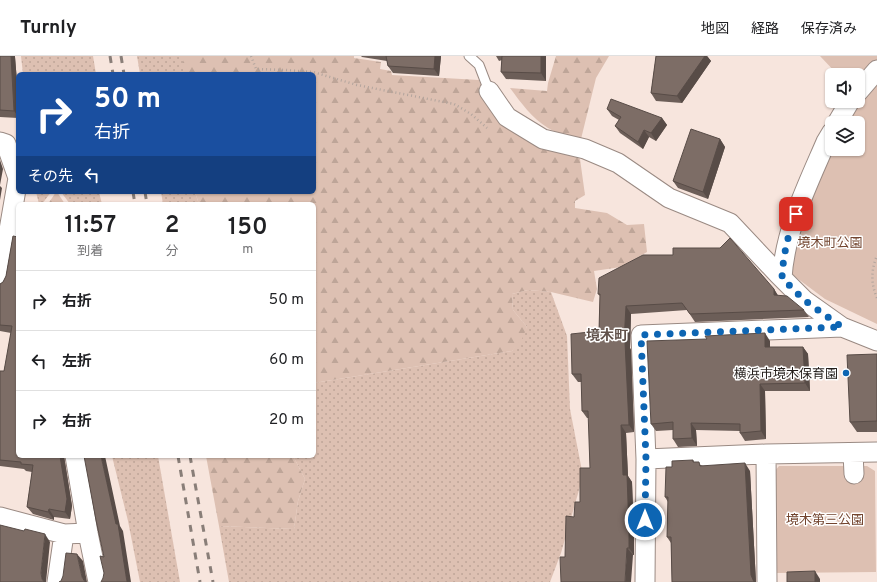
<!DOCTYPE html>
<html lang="ja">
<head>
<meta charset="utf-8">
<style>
  :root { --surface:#fff; --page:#f6f6f6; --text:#202124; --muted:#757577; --line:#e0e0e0 }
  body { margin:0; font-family:Overpass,"Noto Sans JP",sans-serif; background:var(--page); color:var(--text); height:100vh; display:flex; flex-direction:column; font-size:15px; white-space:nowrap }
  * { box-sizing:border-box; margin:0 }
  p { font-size:13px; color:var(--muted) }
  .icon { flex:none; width:22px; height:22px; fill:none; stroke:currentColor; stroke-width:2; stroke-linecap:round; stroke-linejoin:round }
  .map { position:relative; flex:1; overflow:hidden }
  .side { position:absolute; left:16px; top:146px; width:300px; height:256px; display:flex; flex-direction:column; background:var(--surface); border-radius:6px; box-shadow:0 1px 3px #0004 }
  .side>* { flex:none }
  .top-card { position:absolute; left:16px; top:16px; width:300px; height:122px; border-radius:6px; box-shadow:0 1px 3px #0004; background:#1a4fa0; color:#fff; overflow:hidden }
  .controls { position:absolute; left:825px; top:12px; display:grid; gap:8px }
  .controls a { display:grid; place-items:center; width:40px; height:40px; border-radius:6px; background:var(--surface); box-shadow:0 1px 3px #0004; font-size:20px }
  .pin { position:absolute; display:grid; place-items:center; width:34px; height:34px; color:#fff; margin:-17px; border-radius:8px; box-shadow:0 2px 6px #0006 }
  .me { position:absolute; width:44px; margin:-22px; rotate:0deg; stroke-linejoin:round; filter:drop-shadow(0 0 3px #0008) }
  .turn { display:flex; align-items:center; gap:14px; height:84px; padding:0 12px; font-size:18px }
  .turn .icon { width:52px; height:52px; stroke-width:2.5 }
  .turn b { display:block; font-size:28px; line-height:34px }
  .then { display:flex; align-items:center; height:38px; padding:0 12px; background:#0003; gap:8px; font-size:15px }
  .eta { display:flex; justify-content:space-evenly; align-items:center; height:68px; text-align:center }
  .eta b { font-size:24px; font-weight:600; line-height:28px }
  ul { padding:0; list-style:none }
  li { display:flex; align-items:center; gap:12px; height:60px; padding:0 12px; border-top:1px solid var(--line) }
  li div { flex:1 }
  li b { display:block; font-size:15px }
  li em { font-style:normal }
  header { display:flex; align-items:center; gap:24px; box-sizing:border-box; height:56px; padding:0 20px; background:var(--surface); border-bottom:1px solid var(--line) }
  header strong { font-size:19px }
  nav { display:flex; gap:22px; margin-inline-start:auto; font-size:14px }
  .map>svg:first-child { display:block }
</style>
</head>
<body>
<header>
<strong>Turnly</strong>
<nav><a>地図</a><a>経路</a><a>保存済み</a></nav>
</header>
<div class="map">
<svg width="877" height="526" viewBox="0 0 877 526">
  <defs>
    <pattern id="grass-dots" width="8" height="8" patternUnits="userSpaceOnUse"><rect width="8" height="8" fill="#ddc0b2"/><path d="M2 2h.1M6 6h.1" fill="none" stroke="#bea598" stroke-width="1.8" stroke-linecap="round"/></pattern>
    <pattern id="forest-firs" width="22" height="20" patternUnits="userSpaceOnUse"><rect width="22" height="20" fill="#ddc0b2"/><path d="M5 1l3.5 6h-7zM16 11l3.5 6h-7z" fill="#bea598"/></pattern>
  </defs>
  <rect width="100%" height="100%" fill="#f7e5dd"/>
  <!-- grass -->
  <path fill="url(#grass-dots)" d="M21,0H93L96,18H23Z
    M137,0H183V18H140Z
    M36,136H51L42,148H39Z
    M61,136H99L102,148H70Z
    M161,136H195L199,148H163Z
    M528,234L551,236L567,280L570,353L583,420L561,497L550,526H229L219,470L294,473L298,445L305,423L293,400H314V327L512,295L527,271L513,254L512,238Z
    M112,400H158L180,526H140L128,465Z"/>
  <!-- forest -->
  <path fill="url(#forest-firs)" d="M183,0H354V2L381,6L380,13L391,15L392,19L479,24L487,43L580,103L585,139L575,145V152L607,157L627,169L644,168L647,196L621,211L594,215L597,233L593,246L551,236L528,234L512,238L513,254L527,271L522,283L512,295L314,327V148H199L195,136H314V18H183Z
    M556,0H609L596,22L581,83C571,80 557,78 548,72C532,62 521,47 510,32L547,35L548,27Z
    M56,136H57L65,148H48Z
    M206,400H293L305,423L298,445L294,473L219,470Z"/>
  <!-- green -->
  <path fill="#ddc0b2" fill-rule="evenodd" d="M820,0H877V268L825,243L774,205L778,202C787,166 797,131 812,97C821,79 833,62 844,45H858V19H838ZM832,67H858V93H832Z
    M779,410H867L875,415L876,516L776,517L775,415Z"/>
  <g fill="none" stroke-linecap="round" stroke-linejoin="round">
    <defs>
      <path id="lane" d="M469,0L479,9L489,35"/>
      <path id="street" d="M489,35L507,61L543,83L585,93L618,107L669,142L730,167L778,218L804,244L842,271L877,285
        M858,36L877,14
        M837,67L850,45
        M0,86L6,88L18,122
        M782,222C785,174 807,130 826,86L832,76
        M0,226L18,122
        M853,397L854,418
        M766,398L767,526
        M75,400L88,477L98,526
        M646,403L641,279L842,271
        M0,461L64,478L88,477
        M57,526L64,478
        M645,526L646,403L766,398L877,396"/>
    </defs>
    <!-- lane casing -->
    <use href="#lane" stroke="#9a8a83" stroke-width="11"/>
    <!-- street casing -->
    <use href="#street" stroke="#9a8a83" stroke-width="21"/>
    <!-- path -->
    <path stroke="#b2a49d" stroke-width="2.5" stroke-dasharray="1 3" stroke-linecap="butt" d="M251,0L256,13L286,14L313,16L357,29L454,48L471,58L487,72
      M876,202C871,216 871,228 877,242"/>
    <!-- lane -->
    <use href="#lane" stroke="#fff" stroke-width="9"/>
    <!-- street -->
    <use href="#street" stroke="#fff" stroke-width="19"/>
    <!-- rail -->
    <path stroke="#897e78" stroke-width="3" stroke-dasharray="7 7" stroke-linecap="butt" d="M110,0L113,18
      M121,0L124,18
      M133,136L135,148
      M145,136L147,148
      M178,400L200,526
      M190,400L213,526"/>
  </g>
  <!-- wall -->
  <path fill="#6c5e58" d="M0,0L15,1L18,38V62L0,61Z
    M361,0H441L439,20L393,17L388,10L387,5L362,1Z
    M496,0H546V25L506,23L501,16L502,4L499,5Z
    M656,0H707L711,5L682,47L656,45L651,37Z
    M607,53L662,62L667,69L656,85L649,81L643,93L620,77L615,70L619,64L612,60Z
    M720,83L725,91L708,143L678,132L673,125Z
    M13,180L18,400H64L72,450L70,463L54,461V464L33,458L27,451L32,416L26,415L24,413L0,410V315H4L11,277L0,275V228L3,226L6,220Z
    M774,233L778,240L804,254L809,261L695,266L687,254L631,258L630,292L631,294L634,376L626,377L628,420L632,426L634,480V499L565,501L574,461L580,446L590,412L589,362H587L582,355V326H578L572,318L599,275L600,240L598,238Z
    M770,285V291H803L808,298L810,335H765L766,383L745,385L740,377V375L696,374L697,390L678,391L673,383V374L656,375L651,368Z
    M877,298V376H857L850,366Z
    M693,404L694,406L703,410L750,415L756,526H672L671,487L667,481L668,446L665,441L672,411Z"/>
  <!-- shaded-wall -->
  <path fill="#584c47" d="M11,0H15V1L18,38V60L14,55Z
    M435,0H441L439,20L434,13Z
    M541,0H546V25L541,17Z
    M705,0H707L711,5L682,47L677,40Z
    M662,62L667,69L656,85L651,77Z
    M644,74L649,81L643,93L638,86Z
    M720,83L725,91L708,143L703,136Z
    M0,104L3,113L0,129Z
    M0,130L2,132L0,144Z
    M774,233L779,241L774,239Z
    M626,250L631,258L630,292L631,294L634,376L629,369L624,286Z
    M765,277L770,285V299L765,291Z
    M803,291L808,298L810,335L805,327Z
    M760,328L765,335L766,383L761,375Z
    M691,367L696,374L697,390L692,382Z
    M621,369L626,377L628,420L632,426L634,480V499L629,492L623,419Z
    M60,400H64L72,450L70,463L65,456Z
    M101,400H105L120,470L123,475L131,526H127Z
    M745,407L750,415L756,526H754L751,519Z
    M49,453L54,461V464L48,456Z
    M45,478L50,486L46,526H44L42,523L41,517Z
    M627,492L633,499L631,526H625Z
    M77,498L83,505L87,526H85L82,521Z
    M815,515L820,523V526H815Z"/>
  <!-- building -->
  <path fill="#7d6d66" stroke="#584c47" d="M0,0H11L14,55L0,54Z
    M386,0H435L434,13L388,10Z
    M502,0H541V17L501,16Z
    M656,0H705L677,40L651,37Z
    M611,43L662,62L651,77L644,74L638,86L615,70L621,61L607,53Z
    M691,73L720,83L703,136L673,125Z
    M13,180L18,181V400H60L67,443L65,456L49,453L48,456L27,451L33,409L21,408V406L0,404V315H4L12,270L0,269V228L3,226L6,220Z
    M730,182L774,233V239L787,240L804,254L690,258L682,247L626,250L624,286H625L629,369H621L623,419H627L629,473V492H627L625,526H561L560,501H565L566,460L574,461L575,446H580V412H590L588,355H582L581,318H572L571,278L599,275L600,238H598L599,222L643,199H673V192H720Z
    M765,277V291H803L805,327L760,328L761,375L740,377V368L691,367L692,382L673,383V366L651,368L647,285L707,283L705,280Z
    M877,298V365L850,366L847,299Z
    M84,400H101L116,468H118L127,526H101L103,522L104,517L100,500L104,501L96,464Z
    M693,404V406H699L700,410L745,407L751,519L754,526H672L671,481H667L668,441H665L666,411H672V405Z
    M0,469L24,475L25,473L45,478L41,517L42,523L44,526H0Z
    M66,497L77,498L82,521L85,526H59L61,525L63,520Z
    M815,515V526H787V516Z"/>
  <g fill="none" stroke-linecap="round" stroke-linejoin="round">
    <!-- route -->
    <path stroke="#0d65b3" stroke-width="7" stroke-dasharray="0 12.6" d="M645,464L646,403L641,279L842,271L804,244L782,222C783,200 788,178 796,158"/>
  </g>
  <!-- markers -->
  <circle fill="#0d65b3" stroke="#fff" stroke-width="1.5" cx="846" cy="317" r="4"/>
  <g text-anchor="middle" stroke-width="3" stroke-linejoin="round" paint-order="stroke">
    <!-- park labels -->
    <g font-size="13" fill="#72442e" stroke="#fff">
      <text x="830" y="191">境木町公園</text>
      <text x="825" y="468">境木第三公園</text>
    </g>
    <!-- poi labels -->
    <g font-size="13" fill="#241e1b" stroke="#fff" text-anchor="end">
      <text x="838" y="322">横浜市境木保育園</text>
    </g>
    <!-- neighbourhood labels -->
    <g font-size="14" font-weight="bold" fill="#61524b" stroke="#fff">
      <text x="607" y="284">境木町</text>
    </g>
  </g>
</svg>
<div class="controls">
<a><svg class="icon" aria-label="sound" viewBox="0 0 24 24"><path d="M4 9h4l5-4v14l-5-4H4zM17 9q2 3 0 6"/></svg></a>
<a><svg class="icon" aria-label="layers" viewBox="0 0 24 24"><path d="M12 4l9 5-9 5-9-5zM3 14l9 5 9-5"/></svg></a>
</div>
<div class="pin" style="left:796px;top:158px;background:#d93025"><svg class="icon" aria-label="arrive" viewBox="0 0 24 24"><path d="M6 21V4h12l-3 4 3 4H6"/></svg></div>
<svg class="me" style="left:645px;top:464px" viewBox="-20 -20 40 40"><circle r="17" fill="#0d65b3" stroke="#fff" stroke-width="3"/><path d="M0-11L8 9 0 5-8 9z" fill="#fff"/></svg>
<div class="top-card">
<div class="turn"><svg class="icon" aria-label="right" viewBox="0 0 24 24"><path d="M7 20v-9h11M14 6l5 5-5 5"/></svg><div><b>50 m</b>右折</div></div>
<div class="then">その先<svg class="icon" aria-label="left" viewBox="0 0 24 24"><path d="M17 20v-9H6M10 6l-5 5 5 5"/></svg></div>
</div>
<section class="side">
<div class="eta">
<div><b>11:57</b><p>到着</p></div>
<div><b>2</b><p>分</p></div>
<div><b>150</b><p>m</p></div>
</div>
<ul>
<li><svg class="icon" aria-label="right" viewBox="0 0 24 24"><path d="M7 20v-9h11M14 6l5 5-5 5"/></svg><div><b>右折</b></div><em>50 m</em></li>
<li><svg class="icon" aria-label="left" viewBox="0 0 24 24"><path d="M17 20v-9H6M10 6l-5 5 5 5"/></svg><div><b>左折</b></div><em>60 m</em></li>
<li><svg class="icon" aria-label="right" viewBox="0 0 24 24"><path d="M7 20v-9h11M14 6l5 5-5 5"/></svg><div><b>右折</b></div><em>20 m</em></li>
</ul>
</section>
</div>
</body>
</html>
